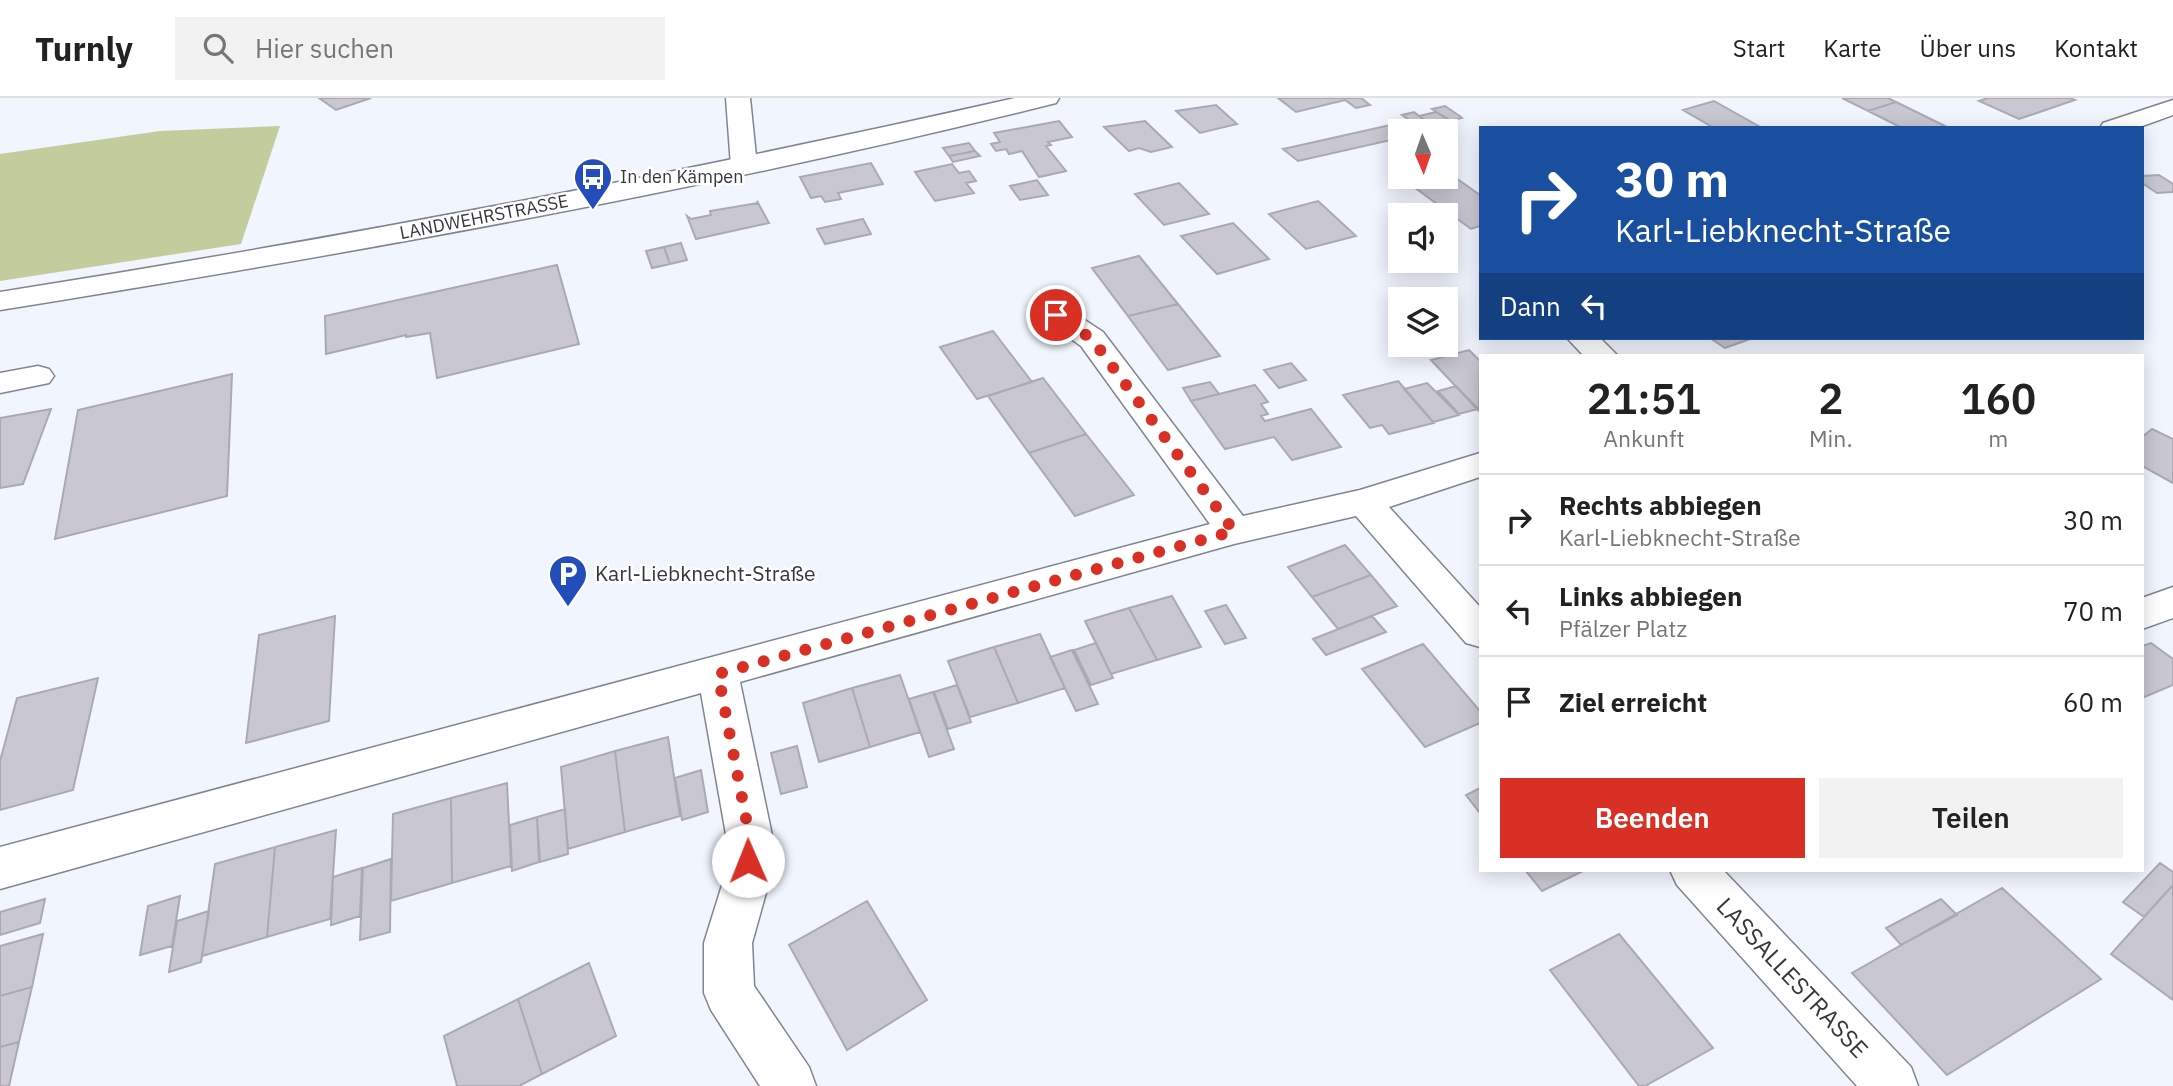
<!DOCTYPE html>
<html lang="de">
<head>
<meta charset="utf-8">
<style>
  :root { --surface:#fff; --page:#f2f2f2; --text:#222; --muted:#767676; --line:#e0e0e0; --accent:#d93025 }
  body { margin:0; font-family:"IBM Plex Sans",sans-serif; background:var(--page); color:var(--text); height:100vh; display:flex; flex-direction:column; font-size:26px; white-space:nowrap }
  * { box-sizing:border-box; margin:0 }
  p { font-size:23px; color:var(--muted) }
  .icon { flex:none; width:38px; height:38px; fill:none; stroke:currentColor; stroke-width:2; stroke-linecap:round; stroke-linejoin:round }
  .map { position:relative; flex:1; overflow:hidden }
  .side { position:absolute; left:1479px; top:256px; width:665px; height:518px; display:flex; flex-direction:column; background:var(--surface); border-radius:0px; box-shadow:0 4px 18px #0003 }
  .side>* { flex:none }
  .banner { position:absolute; left:1479px; top:28px; width:665px; height:214px; border-radius:0px; box-shadow:0 4px 18px #0003; background:#1a4fa0; color:#fff; overflow:hidden }
  .needle { width:46px; rotate:178deg }
  .fabs { position:absolute; left:1388px; top:21px; display:grid; gap:14px }
  .fabs a { display:grid; place-items:center; width:70px; height:70px; border-radius:0px; background:var(--surface); box-shadow:0 4px 18px #0003; font-size:35px }
  .pin { position:absolute; display:grid; place-items:center; width:60px; height:60px; color:#fff; margin:-30px; border:4px solid #fff; border-radius:50%; box-shadow:0 2px 7px #0007 }
  .me { position:absolute; width:77px; margin:-38px; rotate:359deg; stroke-linejoin:round; filter:drop-shadow(0 0 5px #0008) }
  .turn { display:flex; align-items:center; gap:24px; height:147px; padding:0 21px; font-size:32px }
  .turn .icon { width:91px; height:91px; stroke-width:2.5 }
  .turn b { display:block; font-size:49px; line-height:60px }
  .then { display:flex; align-items:center; height:66px; padding:0 21px; background:#0003; gap:14px; font-size:26px }
  .eta { display:flex; justify-content:space-evenly; align-items:center; height:119px; text-align:center }
  .eta b { font-size:42px; font-weight:600; line-height:49px }
  .action { display:flex; gap:14px; margin-top:auto; padding:14px 21px }
  .action a { flex:1; height:80px; border-radius:0px; background:var(--accent); color:#fff; font-size:28px; font-weight:600; line-height:80px; text-align:center }
  .action a+a { background:var(--page); color:var(--text) }
  ul { padding:0; list-style:none }
  li { display:flex; align-items:center; gap:21px; height:91px; padding:0 21px; border-top:2px solid var(--line) }
  li div { flex:1 }
  li b { display:block; font-size:26px }
  li em { font-style:normal }
  header { display:flex; align-items:center; gap:42px; box-sizing:border-box; height:98px; padding:0 35px; background:var(--surface); border-bottom:2px solid var(--line) }
  header strong { font-size:33px }
  nav { display:flex; gap:38px; margin-inline-start:auto; font-size:24px }
  .search { width:490px; height:63px; background:var(--page); display:flex; align-items:center; gap:18px; box-sizing:border-box; padding:0 24px; border-radius:0px; color:var(--muted); font-size:26px }
  .map>svg:first-child { display:block }
</style>
</head>
<body>
<header>
<strong>Turnly</strong>
<div class="search"><svg class="icon" aria-label="search" viewBox="0 0 24 24"><circle cx="10" cy="10" r="6"/><path d="M15 15l6 6"/></svg>Hier suchen</div>
<nav><a>Start</a><a>Karte</a><a>Über uns</a><a>Kontakt</a></nav>
</header>
<div class="map">
<svg width="2173" height="988" viewBox="0 0 2173 988">
  <rect width="100%" height="100%" fill="#f1f5fe"/>
  <!-- green -->
  <path fill="#c3cc9d" d="M280,28L241,146L0,183V56L160,33Z"/>
  <!-- building -->
  <path fill="#c9c7d1" stroke="#aba9b4" stroke-width="2" d="M319,0H371L336,12Z
    M1278,0H1361L1370,7L1356,10L1345,2L1296,14Z
    M1842,0H1888L1896,4L1868,13Z
    M1988,0H2070L2075,2L2019,21L1979,3Z
    M1714,3L1762,30H1714L1683,12Z
    M1896,4L1949,30H1902L1868,13Z
    M1216,7L1237,26L1200,35L1176,13Z
    M1445,8L1461,19L1462,20L1450,23L1432,11Z
    M1414,14L1419,18L1430,26L1419,29L1402,17Z
    M1436,14L1448,21L1430,26L1419,18Z
    M1059,23L1072,39L1048,44L1051,47L1046,48L1066,73L1039,79L1022,53L1009,56L1006,51L996,53L991,46L1000,44L994,35Z
    M1145,23L1172,49L1151,54L1139,50L1129,53L1104,29Z
    M1408,23L1422,33H1400V40L1298,63L1283,51Z
    M969,45L975,53L949,58L943,50Z
    M975,53L980,58L953,64L949,58Z
    M871,65L883,86L838,95L841,101L825,104L821,98L811,100L800,79Z
    M952,66L959,75L969,73L976,83L966,85L974,95L935,103L915,74Z
    M1446,73L1480,97V128L1471,131L1407,84L1425,79H1446Z
    M2159,77L2173,86V94L2157,95L2142,85V78Z
    M1037,82L1048,97L1020,102L1010,88Z
    M1179,85L1209,116L1164,127L1135,96Z
    M757,103L769,125L696,141L687,118L691,121L711,117L710,113L758,105Z
    M1318,103L1356,138L1306,151L1269,116Z
    M863,121L871,136L825,146L817,131Z
    M1233,125L1269,161L1217,176L1181,138Z
    M681,145L687,162L670,166L664,149Z
    M664,149L670,166L652,170L646,153Z
    M1139,158L1178,206L1128,218L1092,170Z
    M557,167L579,246L437,280L430,235L406,239V237L326,256L325,218Z
    M1178,206L1220,258L1168,272L1128,218Z
    M993,233L1032,284L977,301L940,249Z
    M1710,240H1753L1725,250Z
    M1469,252L1480,263L1479,313L1431,262Z
    M1291,265L1306,282L1279,290L1264,272Z
    M232,276L227,398L55,441L78,312Z
    M1043,280L1086,336L1029,355L988,298Z
    M1398,283L1434,325L1389,336L1382,327L1370,330L1343,297Z
    M1210,284L1219,296L1191,303L1183,290Z
    M1427,285L1459,317L1433,324L1404,291Z
    M1255,287L1268,304L1261,306L1268,316L1261,318L1265,323L1311,311L1341,349L1292,362L1274,339L1225,351L1191,303Z
    M1456,288L1478,311L1459,316L1438,293Z
    M51,311L23,386L0,390V320Z
    M2152,331L2173,341V385L2142,368V339Z
    M1086,336L1134,397L1075,418L1029,355Z
    M1345,447L1371,477L1312,499L1288,469Z
    M1371,477L1397,508L1338,531L1312,499Z
    M1172,498L1201,549L1157,562L1129,510Z
    M1226,507L1246,540L1225,546L1205,513Z
    M1129,510L1157,562L1111,576L1085,523Z
    M335,518L329,623L246,645L259,537Z
    M1372,518L1386,534L1326,557L1313,541Z
    M1040,536L1065,590L1018,605L994,549Z
    M1096,545L1113,580L1091,587L1074,552Z
    M2151,545L2173,561V587L2142,600V548Z
    M1423,546L1480,613V625L1425,649L1362,571Z
    M994,549L1018,605L970,619L948,563Z
    M1072,552L1098,606L1076,613L1050,559Z
    M900,577L920,634L870,649L852,590Z
    M98,580L73,692L0,712V663L17,600Z
    M957,587L971,624L948,631L934,594Z
    M852,590L870,649L819,664L803,605Z
    M933,594L954,651L929,659L909,601Z
    M668,639L680,718L625,734L615,653Z
    M797,648L807,689L781,696L771,655Z
    M615,653L625,734L568,751L561,669Z
    M701,672L708,714L682,722L675,680Z
    M507,685L511,768L452,785L451,700Z
    M1480,690V715L1466,697Z
    M451,700L452,785L391,803L393,716Z
    M565,711L568,756L540,764L537,719Z
    M537,719L539,764L512,773L510,727Z
    M336,732L330,821L267,839L275,749Z
    M275,749L267,839L202,858L215,766Z
    M391,761L390,834L360,842L363,770Z
    M2160,765L2173,774V787L2144,819L2123,804Z
    M362,770L360,818L331,827L333,779Z
    M1525,772H1585L1542,793Z
    M2173,787V902L2111,856Z
    M2002,790L2101,881L1947,977L1852,875Z
    M180,798L172,848L140,857L148,808Z
    M45,801L40,825L0,837V814Z
    M1941,801L1957,817L1901,847L1886,830Z
    M867,803L927,902L847,952L789,847Z
    M209,813L201,864L169,874L177,823Z
    M43,836L32,889L0,898V848Z
    M1619,836L1713,950L1645,988H1639L1550,872Z
    M589,865L616,938L542,976L518,901Z
    M32,889L19,944L0,949V898Z
    M518,901L542,976L519,988H457L444,938Z
    M19,944L9,988H0V949Z"/>
  <g fill="none" stroke-linecap="round" stroke-linejoin="round">
    <defs>
      <path id="minor" d="M726,0H750L757,68L753,74L744,76L735,74L731,68Z
        M2173,2V17L2137,30H2100L2103,25Z
        M1057,208L1068,211L1103,234L1243,418L1360,392L1480,355V379L1389,409L1480,509V549L1466,545L1356,418L1234,446L740,584L773,742L769,784L752,845L754,888L809,969L816,988H760L711,912L704,895V845L723,784L727,742L701,595L0,791V749L1210,426L1081,248L1046,223L1042,217L1046,211Z
        M1567,240H1600L1617,257H1583Z
        M38,268L49,271L54,278L49,285L0,295V275Z
        M2173,489V520L2142,531V500Z
        M1670,772H1723L1911,969L1918,988H1857L1677,787Z"/>
      <path id="major" d="M1015,0H1059L1056,5C708,92 354,155 0,212V194C341,140 679,76 1015,0Z"/>
    </defs>
    <!-- minor casing -->
    <use href="#minor" stroke="#81858f" stroke-width="3"/>
    <!-- major casing -->
    <use href="#major" stroke="#81858f" stroke-width="3"/>
    <!-- minor -->
    <use href="#minor" fill="#fff" fill-rule="evenodd"/>
    <!-- major -->
    <use href="#major" fill="#fff" fill-rule="evenodd"/>
  </g>
  <g fill="none" stroke-linecap="round" stroke-linejoin="round">
    <!-- route -->
    <path stroke="#d93025" stroke-width="12" stroke-dasharray="0 21.6" d="M748,763L750,741L718,576L1234,433L1092,241L1056,217"/>
  </g>
  <!-- icons -->
  <defs>
    <symbol id="bus-pin" viewBox="-11 -11 22 30"><path d="M0 17L-7.5 6A9.5 9.5 0 1 1 7.5 6Z" fill="#224dbb" stroke="#fff"/><path d="M-5-6H5V4H4V6H2V4H-2V6H-4V4H-5ZM-3.5-4V0h7V-4ZM-3.5 1.2v1.5H-2V1.2ZM2 1.2v1.5H3.5V1.2Z" fill="#fff"/></symbol>
    <symbol id="parking-pin" viewBox="-11 -11 22 30"><path d="M0 17L-7.5 6A9.5 9.5 0 1 1 7.5 6Z" fill="#224dbb" stroke="#fff"/><path d="M-3.5-5.5H1a3.5 3.5 0 0 1 0 7H-1V5.5H-3.5ZM-1-3.4V-.6H.8a1.4 1.4 0 0 0 0-2.8Z" fill="#fff"/></symbol>
  </defs>
  <g fill-rule="evenodd">
    <use href="#bus-pin" x="571" y="57" width="44" height="60"/>
    <use href="#parking-pin" x="546" y="454" width="44" height="60"/>
  </g>
  <g text-anchor="middle" stroke-width="5" stroke-linejoin="round" paint-order="stroke">
    <!-- far-poi labels -->
    <g font-size="18" fill="#35373b" stroke="#fff" text-anchor="start">
      <text x="620" y="85">In den Kämpen</text>
    </g>
    <!-- far-street labels -->
    <g font-size="18" fill="#35373b" stroke="#fff">
      <text transform="translate(484 119) rotate(-11)" y="6">LANDWEHRSTRASSE</text>
    </g>
    <!-- poi labels -->
    <g font-size="21" fill="#35373b" stroke="#fff" text-anchor="start">
      <text x="595" y="483">Karl-Liebknecht-Straße</text>
    </g>
    <!-- near-street labels -->
    <g font-size="24" fill="#35373b" stroke="#fff">
      <text transform="translate(1792 880) rotate(47)" y="8">LASSALLESTRASSE</text>
    </g>
  </g>
</svg>
<div class="fabs">
<a><svg class="needle" viewBox="-14 -14 28 28"><path d="M0-13l5 13h-10z" fill="#e53935"/><path d="M0 13l5-13h-10z" fill="#767676"/></svg></a>
<a><svg class="icon" aria-label="sound" viewBox="0 0 24 24"><path d="M4 9h4l5-4v14l-5-4H4zM17 9q2 3 0 6"/></svg></a>
<a><svg class="icon" aria-label="layers" viewBox="0 0 24 24"><path d="M12 4l9 5-9 5-9-5zM3 14l9 5 9-5"/></svg></a>
</div>
<div class="pin" style="left:1056px;top:217px;background:#d93025"><svg class="icon" aria-label="arrive" viewBox="0 0 24 24"><path d="M6 21V4h12l-3 4 3 4H6"/></svg></div>
<svg class="me" style="left:748px;top:763px" viewBox="-20 -20 40 40"><circle r="19" fill="#fff"/><path d="M0-13L10 11 0 6-10 11z" fill="#d93025"/></svg>
<div class="banner">
<div class="turn"><svg class="icon" aria-label="right" viewBox="0 0 24 24"><path d="M7 20v-9h11M14 6l5 5-5 5"/></svg><div><b>30 m</b>Karl-Liebknecht-Straße</div></div>
<div class="then">Dann<svg class="icon" aria-label="left" viewBox="0 0 24 24"><path d="M17 20v-9H6M10 6l-5 5 5 5"/></svg></div>
</div>
<section class="side">
<div class="eta">
<div><b>21:51</b><p>Ankunft</p></div>
<div><b>2</b><p>Min.</p></div>
<div><b>160</b><p>m</p></div>
</div>
<ul>
<li><svg class="icon" aria-label="right" viewBox="0 0 24 24"><path d="M7 20v-9h11M14 6l5 5-5 5"/></svg><div><b>Rechts abbiegen</b><p>Karl-Liebknecht-Straße</p></div><em>30 m</em></li>
<li><svg class="icon" aria-label="left" viewBox="0 0 24 24"><path d="M17 20v-9H6M10 6l-5 5 5 5"/></svg><div><b>Links abbiegen</b><p>Pfälzer Platz</p></div><em>70 m</em></li>
<li><svg class="icon" aria-label="arrive" viewBox="0 0 24 24"><path d="M6 21V4h12l-3 4 3 4H6"/></svg><div><b>Ziel erreicht</b></div><em>60 m</em></li>
</ul>
<div class="action"><a>Beenden</a><a>Teilen</a></div>
</section>
</div>
</body>
</html>
